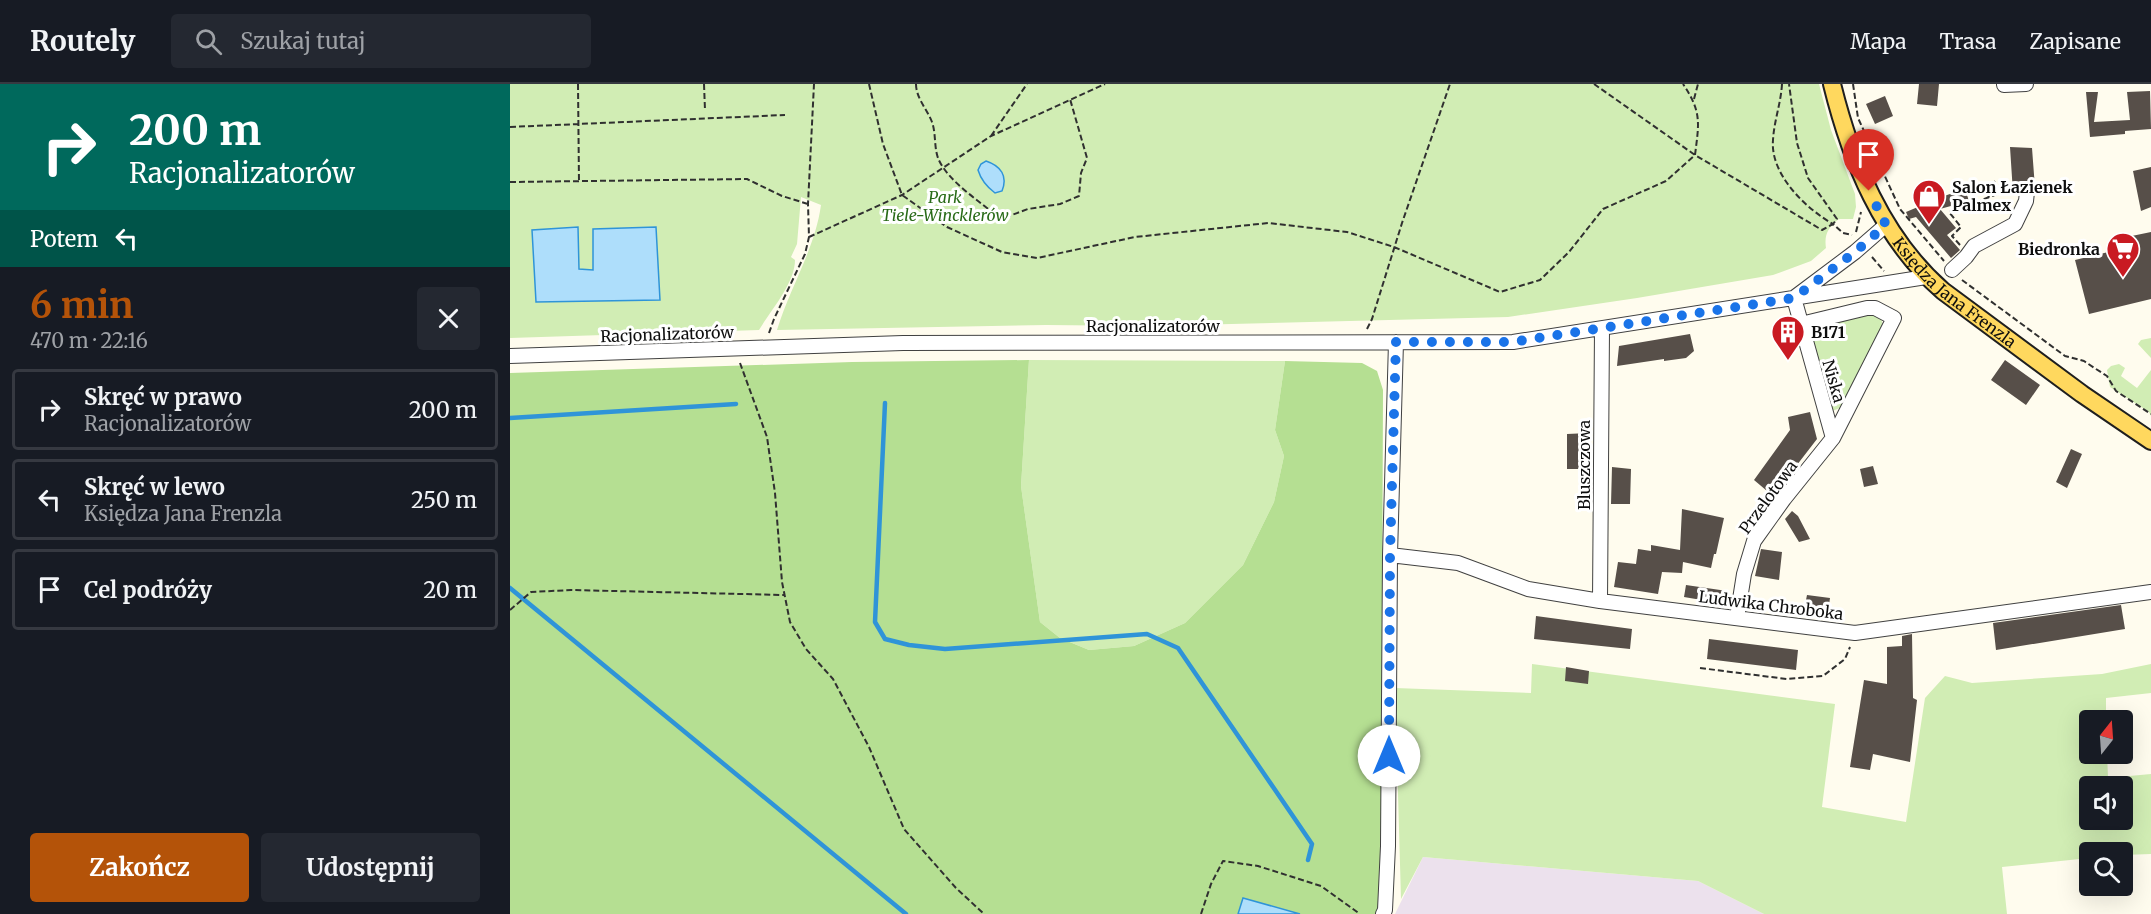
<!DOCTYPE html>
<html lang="pl">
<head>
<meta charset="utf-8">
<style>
  :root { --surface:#171b24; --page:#242831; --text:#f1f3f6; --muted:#9ea1a6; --line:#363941; --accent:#b45309 }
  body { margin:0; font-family:Merriweather,serif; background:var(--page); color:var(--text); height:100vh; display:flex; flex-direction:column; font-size:22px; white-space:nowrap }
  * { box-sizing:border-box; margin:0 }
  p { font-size:20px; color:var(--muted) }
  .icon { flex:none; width:33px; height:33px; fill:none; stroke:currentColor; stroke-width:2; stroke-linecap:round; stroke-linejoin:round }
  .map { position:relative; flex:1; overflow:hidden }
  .sheet { display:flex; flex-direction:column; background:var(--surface); width:510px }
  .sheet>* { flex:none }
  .banner { background:#00695c; color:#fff; overflow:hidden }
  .needle { width:39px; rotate:17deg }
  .controls { position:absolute; left:1569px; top:626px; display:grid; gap:12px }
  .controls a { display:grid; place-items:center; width:54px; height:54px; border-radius:6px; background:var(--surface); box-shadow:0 6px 24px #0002; font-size:30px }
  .pin { position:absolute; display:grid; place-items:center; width:51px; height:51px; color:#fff; margin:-62px -26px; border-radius:50% 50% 50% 0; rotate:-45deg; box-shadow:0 0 6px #0007 }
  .pin .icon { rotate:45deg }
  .me { position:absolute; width:66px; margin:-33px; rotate:0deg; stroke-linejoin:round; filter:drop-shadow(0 0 4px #0008) }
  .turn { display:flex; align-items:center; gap:21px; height:126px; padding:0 30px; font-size:27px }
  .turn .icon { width:78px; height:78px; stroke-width:2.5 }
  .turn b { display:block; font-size:42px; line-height:51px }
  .then { display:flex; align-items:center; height:57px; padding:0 30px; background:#0003; gap:12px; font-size:22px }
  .round { display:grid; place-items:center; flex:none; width:63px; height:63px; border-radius:6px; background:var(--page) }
  .overview { display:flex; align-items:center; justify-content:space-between; height:102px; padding:0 30px }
  h1 { font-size:36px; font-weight:700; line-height:45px; color:var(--accent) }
  .action { display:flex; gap:12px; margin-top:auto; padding:12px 30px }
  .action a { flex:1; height:69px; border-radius:6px; background:var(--accent); color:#fff; font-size:24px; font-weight:700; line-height:69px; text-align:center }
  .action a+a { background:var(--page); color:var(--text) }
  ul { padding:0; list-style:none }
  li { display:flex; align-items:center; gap:18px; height:81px; margin:0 12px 9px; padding:0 18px; border:3px solid var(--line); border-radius:6px }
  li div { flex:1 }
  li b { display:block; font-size:22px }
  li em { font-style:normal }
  header { display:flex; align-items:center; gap:36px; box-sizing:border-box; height:84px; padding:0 30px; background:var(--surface); border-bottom:2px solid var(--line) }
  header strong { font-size:28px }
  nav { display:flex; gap:33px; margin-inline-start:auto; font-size:21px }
  .search { width:420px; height:54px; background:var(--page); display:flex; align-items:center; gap:15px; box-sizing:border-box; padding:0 21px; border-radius:6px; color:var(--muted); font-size:22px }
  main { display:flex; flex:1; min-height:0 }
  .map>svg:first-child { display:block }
</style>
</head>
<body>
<header>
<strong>Routely</strong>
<div class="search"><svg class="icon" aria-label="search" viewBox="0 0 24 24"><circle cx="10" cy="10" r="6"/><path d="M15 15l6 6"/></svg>Szukaj tutaj</div>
<nav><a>Mapa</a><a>Trasa</a><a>Zapisane</a></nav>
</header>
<main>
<section class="sheet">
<div class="banner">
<div class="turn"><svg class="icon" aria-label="right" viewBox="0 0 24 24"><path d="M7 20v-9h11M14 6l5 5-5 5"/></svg><div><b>200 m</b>Racjonalizatorów</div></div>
<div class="then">Potem<svg class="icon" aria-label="left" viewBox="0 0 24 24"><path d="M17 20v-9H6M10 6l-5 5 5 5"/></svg></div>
</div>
<div class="overview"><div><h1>6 min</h1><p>470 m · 22:16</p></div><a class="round"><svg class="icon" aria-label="close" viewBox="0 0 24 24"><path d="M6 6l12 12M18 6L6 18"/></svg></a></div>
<ul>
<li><svg class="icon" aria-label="right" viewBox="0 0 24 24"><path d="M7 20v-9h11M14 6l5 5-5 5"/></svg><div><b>Skręć w prawo</b><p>Racjonalizatorów</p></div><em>200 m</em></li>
<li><svg class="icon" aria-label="left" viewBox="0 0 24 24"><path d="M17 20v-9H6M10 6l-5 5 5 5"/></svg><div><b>Skręć w lewo</b><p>Księdza Jana Frenzla</p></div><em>250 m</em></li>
<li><svg class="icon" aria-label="arrive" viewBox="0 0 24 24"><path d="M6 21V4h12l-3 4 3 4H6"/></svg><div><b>Cel podróży</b></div><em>20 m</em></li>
</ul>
<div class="action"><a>Zakończ</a><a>Udostępnij</a></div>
</section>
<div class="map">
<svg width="1641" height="830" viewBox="0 0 1641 830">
  <rect width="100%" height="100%" fill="#fffcee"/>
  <!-- industrial -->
  <path fill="#ece1ed" d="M913,773L1188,797L1254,830H885Z"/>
  <!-- green -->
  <path fill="#d1edb4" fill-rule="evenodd" d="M0,0H1309L1321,46L1345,110L1346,123L1343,135H1329C1318,143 1314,151 1316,164L1301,177L1263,191L1127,214L998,233L640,242L536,241L267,246C280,203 305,165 311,121L291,113L287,160L281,173L285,176C285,199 261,226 249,246L0,254Z
    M1359,227L1371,234L1373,242L1330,324L1322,327L1299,244Z
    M1641,254V274L1628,260L1631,256Z
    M519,276L775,277L765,346L774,372L764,418L733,481L675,539L624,562L579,566L550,554L530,538L511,402Z
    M1609,280L1615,284L1611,292L1627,304L1641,286V332L1639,328L1600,303L1597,286L1601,282Z
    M1022,580L1325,620L1312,723L1396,738L1415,614L1435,592L1462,599L1592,590L1641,580V609L1596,614V636H1580V669H1597L1598,694L1641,690V770L1613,771L1612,768H1580L1579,774L1492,783L1497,830H1254L1188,797L913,773L891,815L885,604L1021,609ZM1580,702H1612V735H1580Z"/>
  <!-- forest -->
  <path fill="#b5df92" d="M519,276L511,402L530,538L550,554L579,566L624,562L675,539L733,481L764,418L774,372L765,346L775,277L852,279L867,287L873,306L871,812L867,830H0V289L342,278Z"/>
  <!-- water -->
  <path fill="#aedefb" stroke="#2f94d8" stroke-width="1.5" d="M476,77C491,82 498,92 492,107L485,109C477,103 471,96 468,86L471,80Z
    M68,143L69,185L83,186V145L146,143L150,216L26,218L22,146Z
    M733,814L790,830H728Z"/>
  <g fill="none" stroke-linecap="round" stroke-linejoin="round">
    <!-- stream -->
    <path stroke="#2f94d8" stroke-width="4.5" d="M375,319L365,538L375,555L399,561L435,565L637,550L668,564L802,760L798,776
      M0,334L226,320
      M0,504L396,830"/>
  </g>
  <!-- building -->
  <path fill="#574f49" d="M1409,0H1429L1427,22L1407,20Z
    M1640,7L1641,45L1615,47V50L1580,53L1576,8H1588L1584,38L1620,36L1617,8Z
    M1375,12L1383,32L1365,40L1356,20Z
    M1500,63L1522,64L1525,104L1522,100H1514L1509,103L1508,108L1503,109Z
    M1641,83V123L1631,127L1623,87Z
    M1455,105L1459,117L1430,125L1446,144L1437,151L1450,166L1441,174L1406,133L1399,135L1396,128L1434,112Z
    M1641,148V215L1579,230L1565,176L1615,164L1612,154Z
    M1180,250L1184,267L1176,274L1154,277V275L1107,282L1109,262Z
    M1495,276L1530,301L1516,321L1481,296Z
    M1300,328L1307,355L1263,412L1244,396L1280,346L1278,333Z
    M1079,349L1078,385H1057V350Z
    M1561,365L1572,370L1557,404L1546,398Z
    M1363,382L1368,400L1354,403L1350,385Z
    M1102,383L1121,385L1120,420H1101Z
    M1172,425L1214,434L1206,470H1204L1201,484L1173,478L1172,489L1152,488L1148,510L1104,503L1108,478L1126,480L1128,465L1141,467V461L1170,466Z
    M1282,427L1288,432L1300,455L1289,458L1275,435Z
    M1251,465L1272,468L1269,496L1245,492Z
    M1176,501L1217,507L1215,520L1174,513Z
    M1297,511L1320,514L1317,535L1293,531Z
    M1611,521L1615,545L1486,566L1483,539Z
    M1026,532L1122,545L1120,565L1024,555Z
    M1402,550L1403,614L1407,616L1400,678L1363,670L1360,686L1340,683L1354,596L1377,600V563L1392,562V552Z
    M1199,555L1288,566L1286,586L1197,575Z
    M1056,583L1079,587L1078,600L1055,597Z"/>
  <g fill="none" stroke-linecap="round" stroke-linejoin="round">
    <defs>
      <path id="minor" d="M1494,1L1516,0
        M1442,186L1456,173L1464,162L1505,140L1516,117L1517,108
        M1285,213L1345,168L1376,141
        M1284,214L1323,354
        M0,272L393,259L1003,258L1416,193
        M880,471L948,479L1018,505L1090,517L1345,549L1641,508
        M1090,517L1092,245
        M1227,534L1234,490L1244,457L1274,415L1323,354L1384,234L1365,224H1357L1291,240
        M873,830L875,826L878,762L880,471L886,258"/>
      <g id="major">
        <path id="s1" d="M1322,0C1341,77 1372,154 1433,207L1572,310L1641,357"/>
      </g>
    </defs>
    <!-- minor casing -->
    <use href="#minor" stroke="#414141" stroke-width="16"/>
    <!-- major casing -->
    <use href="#major" stroke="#1f1f1f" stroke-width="20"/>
    <!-- path -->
    <path stroke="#303030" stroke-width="2" stroke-dasharray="6 3" stroke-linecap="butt" d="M68,0L69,99
      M194,0L195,26
      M359,0L373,60L392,111L437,143L492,168L527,174L625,153L758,139L837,148L884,163L990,208L1030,196L1059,168L1093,125L1156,97L1185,71C1189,39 1192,28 1173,0
      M406,0C406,14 417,25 422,38C426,49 424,63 428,74C437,97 472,119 491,135L518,125L550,120L569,112L571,89L577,74L560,15
      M1084,0L1185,71L1312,146L1323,140L1333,149L1342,151
      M1272,0C1271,19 1264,37 1263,56C1260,90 1295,124 1323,140L1327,135L1298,94L1287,59L1279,0
      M1343,0L1348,34L1390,125L1434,177
      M1184,15L1188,0
      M0,43L275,31
      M481,52L517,0
      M0,98L237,95L272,112L298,120
      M1478,114L1485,97
      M1346,148L1351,128
      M299,153L392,111L481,52L595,0
      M1450,161L1442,152L1451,143L1439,128L1501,105
      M1362,173L1374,187
      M1452,196L1555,272L1574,277L1586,285L1597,292L1606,307L1641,330
      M857,245L862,235L892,139L940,0
      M259,249L264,235L295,170L299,153L298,120L304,0
      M230,279L257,353L265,409L272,498L280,538L296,565L323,595L359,663L394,745L446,804L474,830
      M0,526L21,508L61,506L274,511
      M1190,584L1277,595L1313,592L1335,575L1340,563
      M691,830L701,800L713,777L748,782L811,802L850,830"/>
    <!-- minor -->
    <use href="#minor" stroke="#fff" stroke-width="14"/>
    <!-- major -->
    <use href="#major" stroke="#ffd85e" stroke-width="16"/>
  </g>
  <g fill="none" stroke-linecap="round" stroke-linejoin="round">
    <!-- route -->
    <path stroke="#1a73e8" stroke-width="10" stroke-dasharray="0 18" d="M879,672L880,471L886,258H1003L1284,214L1345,168L1376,141L1359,107"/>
  </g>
  <!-- icons -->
  <defs>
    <symbol id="shop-pin" viewBox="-11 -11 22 30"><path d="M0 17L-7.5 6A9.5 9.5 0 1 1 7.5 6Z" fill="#c91a22" stroke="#fff"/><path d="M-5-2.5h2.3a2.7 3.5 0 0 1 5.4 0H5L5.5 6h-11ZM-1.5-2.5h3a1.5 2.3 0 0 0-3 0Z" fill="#fff"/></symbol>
    <symbol id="supermarket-pin" viewBox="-11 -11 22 30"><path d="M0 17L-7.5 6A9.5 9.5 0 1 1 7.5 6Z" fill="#c91a22" stroke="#fff"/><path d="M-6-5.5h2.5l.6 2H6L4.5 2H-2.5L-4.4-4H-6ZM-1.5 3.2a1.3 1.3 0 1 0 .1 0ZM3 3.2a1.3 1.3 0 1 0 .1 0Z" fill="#fff"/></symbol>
    <symbol id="building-pin" viewBox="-11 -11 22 30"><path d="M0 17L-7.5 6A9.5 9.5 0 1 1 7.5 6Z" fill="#c91a22" stroke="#fff"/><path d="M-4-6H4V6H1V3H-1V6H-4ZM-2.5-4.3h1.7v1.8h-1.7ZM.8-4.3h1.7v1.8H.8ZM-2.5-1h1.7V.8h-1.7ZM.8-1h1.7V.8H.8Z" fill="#fff"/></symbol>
  </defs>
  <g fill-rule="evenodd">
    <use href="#shop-pin" x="1400" y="93" width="38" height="52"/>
    <use href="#supermarket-pin" x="1594" y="146" width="38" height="52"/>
    <use href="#building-pin" x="1259" y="229" width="38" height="52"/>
  </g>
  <g text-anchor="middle" stroke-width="6" stroke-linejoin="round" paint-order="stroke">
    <!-- poi labels -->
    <g font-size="16" font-weight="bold" fill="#0e0e0e" stroke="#fff" text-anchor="start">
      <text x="1442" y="109">Salon Łazienek<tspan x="1442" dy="18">Palmex</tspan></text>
      <text x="1590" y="171" text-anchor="end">Biedronka</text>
      <text x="1301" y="254">B171</text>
    </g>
    <!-- park labels -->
    <g font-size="16" font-style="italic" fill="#296b18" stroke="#fff">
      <text x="435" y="119">Park<tspan x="435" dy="18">Tiele-Wincklerów</tspan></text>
    </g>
    <!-- street labels -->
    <g font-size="16" fill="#0e0e0e" stroke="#fff">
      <text dy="6" stroke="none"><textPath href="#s1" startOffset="248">Księdza Jana Frenzla</textPath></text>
      <text x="643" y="248">Racjonalizatorów</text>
      <text transform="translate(157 250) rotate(-2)" y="6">Racjonalizatorów</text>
      <text transform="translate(1324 297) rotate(74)" y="6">Niska</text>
      <text transform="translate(1074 381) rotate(-90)" y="6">Bluszczowa</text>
      <text transform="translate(1258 413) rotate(-54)" y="6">Przelotowa</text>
      <text transform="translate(1261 521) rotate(7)" y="6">Ludwika Chroboka</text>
    </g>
  </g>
</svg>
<div class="controls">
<a><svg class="needle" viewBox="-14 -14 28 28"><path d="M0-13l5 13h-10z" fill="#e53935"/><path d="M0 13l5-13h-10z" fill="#9ea1a6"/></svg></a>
<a><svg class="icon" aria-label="sound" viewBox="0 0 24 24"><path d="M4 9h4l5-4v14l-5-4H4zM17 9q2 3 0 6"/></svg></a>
<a><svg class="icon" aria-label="search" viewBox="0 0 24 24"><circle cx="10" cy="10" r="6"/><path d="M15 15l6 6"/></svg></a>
</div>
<div class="pin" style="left:1359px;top:107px;background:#d93025"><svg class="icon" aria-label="arrive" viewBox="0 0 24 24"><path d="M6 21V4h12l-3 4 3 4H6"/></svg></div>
<svg class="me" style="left:879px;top:672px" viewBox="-20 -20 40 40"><circle r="19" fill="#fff"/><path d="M0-13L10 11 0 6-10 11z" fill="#1a73e8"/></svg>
</div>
</main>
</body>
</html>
